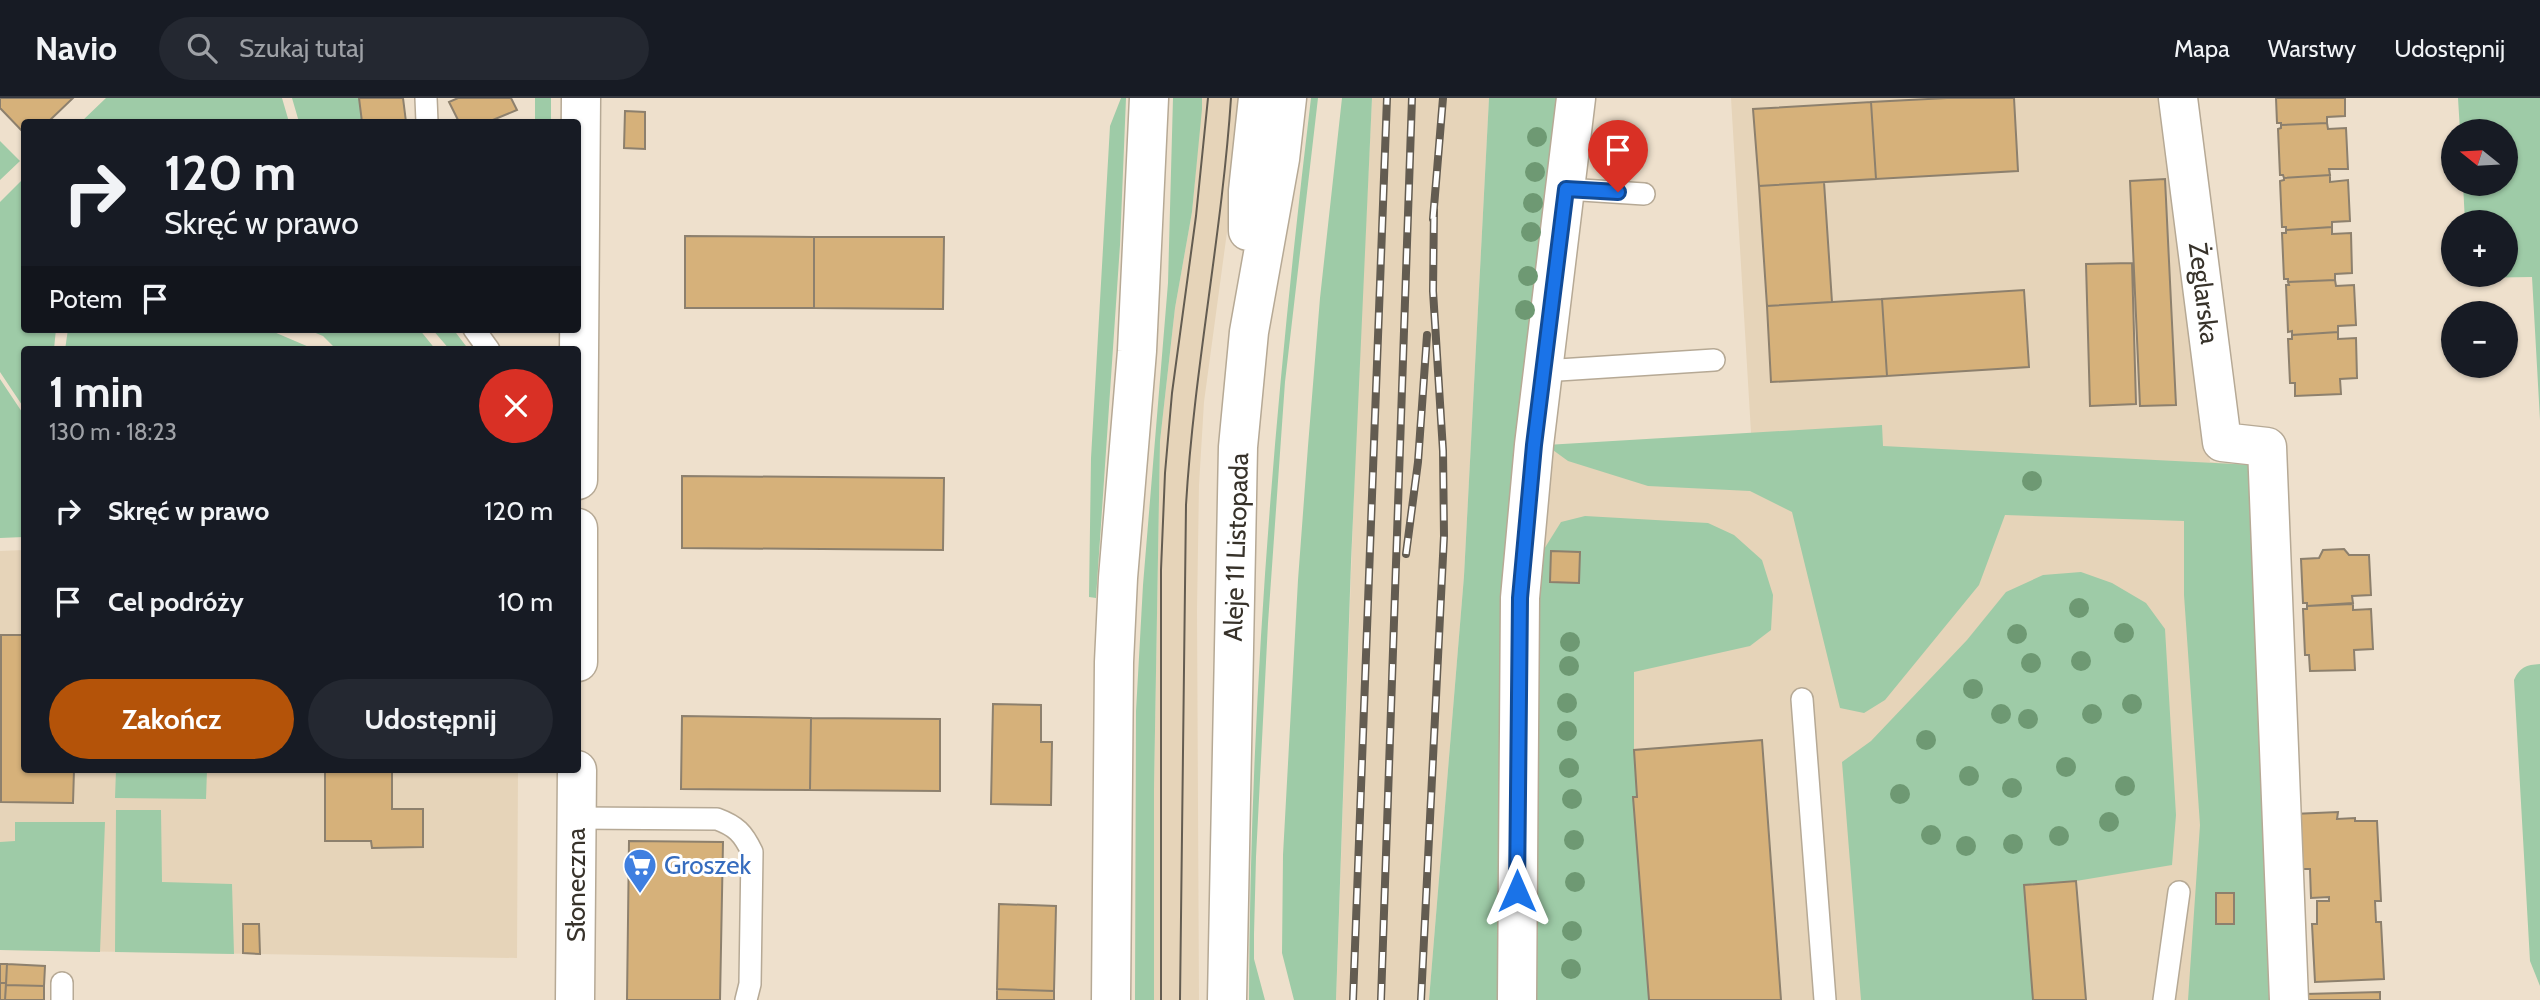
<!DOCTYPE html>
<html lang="pl">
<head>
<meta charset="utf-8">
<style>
  :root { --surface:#171b24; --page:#242831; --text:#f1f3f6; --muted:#9ea1a6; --line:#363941; --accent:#b45309 }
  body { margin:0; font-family:Cabin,sans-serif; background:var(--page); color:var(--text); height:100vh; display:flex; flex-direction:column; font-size:26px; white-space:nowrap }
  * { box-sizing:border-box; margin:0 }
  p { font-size:23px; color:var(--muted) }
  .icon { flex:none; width:38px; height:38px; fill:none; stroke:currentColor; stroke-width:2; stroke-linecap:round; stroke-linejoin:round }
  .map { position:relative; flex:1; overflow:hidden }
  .details { position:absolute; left:21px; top:248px; width:560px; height:427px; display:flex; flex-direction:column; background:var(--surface); border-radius:7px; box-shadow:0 2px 5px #0004 }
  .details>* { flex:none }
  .top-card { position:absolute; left:21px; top:21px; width:560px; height:214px; border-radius:7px; box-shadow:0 2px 5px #0004; background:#171b24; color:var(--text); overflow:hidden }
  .needle { width:46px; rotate:288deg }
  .fabs { position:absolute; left:2441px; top:21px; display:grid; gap:14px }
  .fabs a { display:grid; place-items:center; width:77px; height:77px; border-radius:50%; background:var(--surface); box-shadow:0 2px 5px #0004; font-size:35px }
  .pin { position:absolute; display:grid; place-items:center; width:60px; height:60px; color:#fff; margin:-72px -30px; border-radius:50% 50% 50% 0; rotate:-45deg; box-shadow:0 0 7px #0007 }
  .pin .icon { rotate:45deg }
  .me { position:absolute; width:77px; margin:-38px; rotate:0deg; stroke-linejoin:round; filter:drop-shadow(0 0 5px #0008) }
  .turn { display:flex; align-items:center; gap:24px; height:147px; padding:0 28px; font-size:32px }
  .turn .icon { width:91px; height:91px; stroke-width:2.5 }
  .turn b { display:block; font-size:49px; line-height:60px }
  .then { display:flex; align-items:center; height:66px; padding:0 28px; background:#0003; gap:14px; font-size:26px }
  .round { display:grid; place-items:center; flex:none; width:74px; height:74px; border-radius:37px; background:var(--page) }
  .head { display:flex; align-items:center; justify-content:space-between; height:119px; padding:0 28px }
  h1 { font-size:42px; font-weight:800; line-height:52px }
  .action { display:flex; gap:14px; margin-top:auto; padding:14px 28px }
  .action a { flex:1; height:80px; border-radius:42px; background:var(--accent); color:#fff; font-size:28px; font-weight:800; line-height:80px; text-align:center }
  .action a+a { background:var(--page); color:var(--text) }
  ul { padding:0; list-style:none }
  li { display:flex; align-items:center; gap:21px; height:91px; padding:0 28px }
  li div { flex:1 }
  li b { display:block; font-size:26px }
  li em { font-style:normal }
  header { display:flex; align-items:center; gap:42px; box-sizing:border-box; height:98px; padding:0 35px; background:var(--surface); border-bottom:2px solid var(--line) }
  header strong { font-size:33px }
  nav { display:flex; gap:38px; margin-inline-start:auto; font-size:24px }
  .search { width:490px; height:63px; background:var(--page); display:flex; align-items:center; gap:18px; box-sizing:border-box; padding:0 24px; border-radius:38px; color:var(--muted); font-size:26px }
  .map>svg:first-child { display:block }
</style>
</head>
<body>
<header>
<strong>Navio</strong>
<div class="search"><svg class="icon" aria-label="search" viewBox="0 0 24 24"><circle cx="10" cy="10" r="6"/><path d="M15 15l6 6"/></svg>Szukaj tutaj</div>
<nav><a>Mapa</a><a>Warstwy</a><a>Udostępnij</a></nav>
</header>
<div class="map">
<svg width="2540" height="902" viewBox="0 0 2540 902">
  <rect width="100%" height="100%" fill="#eee0cc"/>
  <!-- built -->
  <path fill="#e6d4b9" d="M1202,0H1241L1240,38L1204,304L1199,387L1197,513L1199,902H1154V691L1160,343L1175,210L1192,114Z
    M1372,0H1489L1464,478L1429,902H1336L1357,306Z
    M1731,0H2166L2210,364L2254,367L2269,902H1542L1546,347L1752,351Z
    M24,452V672H518L517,860L0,852V453Z"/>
  <!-- green -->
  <path fill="#9ecba7" d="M106,0H282L289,24H81Z
    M292,0H359L362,24H299Z
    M535,0H551V24H535Z
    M1121,0H1126L1120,147L1096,500L1089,499L1091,360L1110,28Z
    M1173,0H1202V11L1192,114L1175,210L1160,343L1154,691V902H1135L1136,613L1143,487L1168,185Z
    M1311,0H1318L1285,284L1268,525L1256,759L1254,836V861L1265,902H1249C1250,600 1275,299 1311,0Z
    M1342,0H1372L1351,464L1336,902H1294L1282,855L1283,757L1298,482L1308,348L1320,200Z
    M1489,0H1563L1504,510L1500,587V902H1429L1464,478Z
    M2458,0H2540V322L2532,179L2468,180V177H2506V124H2465L2463,86H2506V33H2460Z
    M0,43L20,63L0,82Z
    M24,80V231H56L54,251L24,252V310L0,274V104Z
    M68,231H267L309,249V252H65Z
    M306,231H419L436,252H342L334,249L323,238Z
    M432,231H453L469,252H450Z
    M0,281L24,317V439L0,440Z
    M1882,327L1883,348L2254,367L2269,902H2188L2200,727L2184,497V423L2005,417L1979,487L1885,602L1864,615L1840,610L1792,414L1750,393L1648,388L1568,363L1546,347Z
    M1585,418L1708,425L1734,437L1762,462L1773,497L1771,532L1750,548L1634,574V652L1637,699H1633L1649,902H1536L1537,496L1541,456L1561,424Z
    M2081,474L2112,485L2146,505L2165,531L2176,717L2172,767L2076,783L2024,787L2033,902H1861L1842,664L1871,643L1967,542L2006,494L2043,477Z
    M2540,566V888L2530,863L2514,582C2520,569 2526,567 2540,566Z
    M116,672H207L206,701L115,700Z
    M116,712H161L162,784L232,786L234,856L115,854Z
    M15,724H105L100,854L0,852V744L15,743Z"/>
  <!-- building -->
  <path fill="#d6b17a" stroke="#8d806d" stroke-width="2" d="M0,0H73L48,24H24V35L0,10Z
    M359,0H403L406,24H362Z
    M458,0H511L517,12L488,24H459L449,4Z
    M1947,0H2014L2018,73L1876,81L1871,4Z
    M2276,0H2345V18L2327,19V25L2281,27V25H2277Z
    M1871,4L1876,81L1759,88L1753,11Z
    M625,13L645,14V51L624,50Z
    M2327,25L2328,31L2346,30L2348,71H2329L2330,77L2284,80L2283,77H2280L2278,31L2281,30V27Z
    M2330,77V84L2348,82L2350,123L2332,124V129L2286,132V129H2282L2280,83L2284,82V80Z
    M2165,81L2176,307L2140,308L2130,83Z
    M1824,84L1832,204L1767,208L1759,88Z
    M2332,129V136L2351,135L2352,175L2335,176V182L2288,184V181H2284L2282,135H2286V132Z
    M685,138L814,139V210H685Z
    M814,139H944L943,211L814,210Z
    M2132,165L2136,306L2090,308L2086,166Z
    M2335,182L2336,188L2354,187L2356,227L2338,228V234L2292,237V233L2288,234L2286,187H2289L2288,184Z
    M2024,192L2029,269L1887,278L1882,201Z
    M1882,201L1887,278L1771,284L1767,208Z
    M2338,234V241L2356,240L2357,280L2340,281L2341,296L2295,298V285H2290L2288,241H2292V237Z
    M682,378L944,380L943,452L682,450Z
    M2344,451L2349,457H2369L2371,497L2352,498L2353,505L2307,508V505H2303L2301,461L2319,460L2323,452Z
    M1551,453L1580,454L1579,485L1550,484Z
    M2353,506V512L2371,511L2373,551L2354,552L2355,572L2310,573L2309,557H2305L2303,511H2307V508Z
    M1,537H24V672H74L73,705L1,704Z
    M993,606L1041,607V644H1052L1051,707L991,706Z
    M682,618L811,620L810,692L681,691Z
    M811,620L940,621V693L810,692Z
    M1762,642L1781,902H1649L1633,699H1637L1634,652Z
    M325,672H392V711H423V749L372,750L371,743H325Z
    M2338,714L2337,721L2355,720V723H2377L2381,803H2375L2376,824H2381L2384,881L2315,884L2312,826H2317V803H2329V799L2311,800L2310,771H2295L2293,716Z
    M629,743L723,744L720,902H627Z
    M2076,783L2086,902H2033L2024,787Z
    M2216,795H2234V826H2216Z
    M999,806L1056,808L1054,893L997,891Z
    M243,826H259L260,856L243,855Z
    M0,866H7L6,885H0Z
    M7,866L45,868L44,888L6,887Z
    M0,885H6L5,902H0Z
    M6,887L44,888V902H5Z
    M997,891L1054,893V902H997Z
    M2380,894V902H2305V896Z"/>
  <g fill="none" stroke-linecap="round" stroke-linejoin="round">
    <defs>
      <path id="lane" d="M426,0L427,24
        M1566,91L1644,96
        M474,231L489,252
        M1543,273L1714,262
        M1802,601L1825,902
        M576,720L717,721C736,728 743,735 752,754L750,886L746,902
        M62,902V885
        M2164,902L2179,794"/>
      <path id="street" d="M2178,0L2222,344L2267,349L2289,902
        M578,382L581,0
        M578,430V564
        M575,902L577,672
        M1517,902L1520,500L1534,347L1576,0"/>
      <path id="secondary" d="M1248,133V93L1258,0
        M1111,902L1114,564L1118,480L1137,253L1149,0
        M1227,902L1238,349L1249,234L1280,61L1287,0"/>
    </defs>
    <!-- lane casing -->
    <use href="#lane" stroke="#b6a995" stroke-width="24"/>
    <!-- street casing -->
    <use href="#street" stroke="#b6a995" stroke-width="41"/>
    <!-- secondary casing -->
    <use href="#secondary" stroke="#b6a995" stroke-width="41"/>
    <!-- lane -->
    <use href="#lane" stroke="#fff" stroke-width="21"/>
    <!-- street -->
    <use href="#street" stroke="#fff" stroke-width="38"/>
    <!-- secondary -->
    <use href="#secondary" stroke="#fff" stroke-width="38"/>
    <!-- tram -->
    <path stroke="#635c51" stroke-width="2" d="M1161,902V472L1165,375L1172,295L1196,118L1208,0
      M1180,902L1186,407C1194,271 1222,136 1231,0"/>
    <defs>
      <path id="rail" d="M1433,121L1443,0
        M1406,456L1418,364L1427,237
        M1353,902L1387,0
        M1381,902L1412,0
        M1421,902L1444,438L1443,353L1433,193L1434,111"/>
    </defs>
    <!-- rail casing -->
    <use href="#rail" stroke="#635c51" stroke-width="8"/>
    <!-- rail -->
    <use href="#rail" stroke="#fff" stroke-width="5" stroke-dasharray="16" stroke-linecap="butt"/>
  </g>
  <!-- trees -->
  <g fill="#6e9973">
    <circle cx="1537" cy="39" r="10"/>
    <circle cx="1535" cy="74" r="10"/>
    <circle cx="1533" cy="105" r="10"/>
    <circle cx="1531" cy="134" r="10"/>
    <circle cx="1528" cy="178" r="10"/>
    <circle cx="1525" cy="212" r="10"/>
    <circle cx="2032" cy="383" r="10"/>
    <circle cx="2079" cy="510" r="10"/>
    <circle cx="2124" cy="535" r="10"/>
    <circle cx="2017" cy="536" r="10"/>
    <circle cx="1570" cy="544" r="10"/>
    <circle cx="2081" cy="563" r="10"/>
    <circle cx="2031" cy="565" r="10"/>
    <circle cx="1569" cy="568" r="10"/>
    <circle cx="1973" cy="591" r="10"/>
    <circle cx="1567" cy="605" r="10"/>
    <circle cx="2132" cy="606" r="10"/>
    <circle cx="2001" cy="616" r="10"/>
    <circle cx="2092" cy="616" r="10"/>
    <circle cx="2028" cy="621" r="10"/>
    <circle cx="1567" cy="633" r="10"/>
    <circle cx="1926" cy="642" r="10"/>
    <circle cx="2066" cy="669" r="10"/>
    <circle cx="1569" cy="670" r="10"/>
    <circle cx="1969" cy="678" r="10"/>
    <circle cx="2125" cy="688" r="10"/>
    <circle cx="2012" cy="690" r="10"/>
    <circle cx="1900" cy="696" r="10"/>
    <circle cx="1572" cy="701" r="10"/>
    <circle cx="2109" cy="724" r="10"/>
    <circle cx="1931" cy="737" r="10"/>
    <circle cx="2059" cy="738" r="10"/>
    <circle cx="1574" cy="742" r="10"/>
    <circle cx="2013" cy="746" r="10"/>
    <circle cx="1966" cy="748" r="10"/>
    <circle cx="1575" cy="784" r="10"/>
    <circle cx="1572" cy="833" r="10"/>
    <circle cx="1571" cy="871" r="10"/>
  </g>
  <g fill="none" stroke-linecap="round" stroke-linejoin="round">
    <defs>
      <path id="route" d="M1517,793L1520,500L1534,347L1566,91L1618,94"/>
    </defs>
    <!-- route casing -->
    <use href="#route" stroke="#114b97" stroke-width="18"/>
    <!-- route -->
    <use href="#route" stroke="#1a73e8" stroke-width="12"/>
  </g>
  <!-- icons -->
  <defs>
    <symbol id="supermarket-pin" viewBox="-11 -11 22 30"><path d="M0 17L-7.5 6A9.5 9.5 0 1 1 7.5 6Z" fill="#3f7fe0" stroke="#fff"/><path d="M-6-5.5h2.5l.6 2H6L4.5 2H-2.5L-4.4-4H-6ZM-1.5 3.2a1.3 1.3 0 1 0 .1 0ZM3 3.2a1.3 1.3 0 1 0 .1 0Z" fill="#fff"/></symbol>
  </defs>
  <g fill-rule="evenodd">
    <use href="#supermarket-pin" x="621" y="748" width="38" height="52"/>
  </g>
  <g text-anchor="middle" stroke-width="6" stroke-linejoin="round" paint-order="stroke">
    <!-- street labels -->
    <g font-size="26" fill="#37322a" stroke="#fff">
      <text transform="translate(2204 195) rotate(83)" y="9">Żeglarska</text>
      <text transform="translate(1236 449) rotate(-88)" y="9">Aleje 11 Listopada</text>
      <text transform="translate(576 787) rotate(-90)" y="9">Słoneczna</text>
    </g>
    <!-- shop labels -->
    <g font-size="26" fill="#366cbe" stroke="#fff" text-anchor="start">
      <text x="664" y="776">Groszek</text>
    </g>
  </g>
</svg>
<div class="fabs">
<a><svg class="needle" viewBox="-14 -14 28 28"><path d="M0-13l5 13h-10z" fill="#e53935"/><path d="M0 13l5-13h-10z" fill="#9ea1a6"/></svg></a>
<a>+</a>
<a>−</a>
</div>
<div class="pin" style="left:1618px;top:94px;background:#d93025"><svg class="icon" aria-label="arrive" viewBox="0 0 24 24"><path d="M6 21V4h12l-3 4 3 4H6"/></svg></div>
<svg class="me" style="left:1517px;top:793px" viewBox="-20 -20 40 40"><path d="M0-17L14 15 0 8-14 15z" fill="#1a73e8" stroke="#fff" stroke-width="4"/></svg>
<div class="top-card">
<div class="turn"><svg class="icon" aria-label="right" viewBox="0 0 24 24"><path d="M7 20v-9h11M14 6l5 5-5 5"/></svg><div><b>120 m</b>Skręć w prawo</div></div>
<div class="then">Potem<svg class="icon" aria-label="arrive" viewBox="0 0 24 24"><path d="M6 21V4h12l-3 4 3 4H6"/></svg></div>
</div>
<section class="details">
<div class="head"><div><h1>1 min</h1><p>130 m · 18:23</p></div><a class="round" style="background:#d93025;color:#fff"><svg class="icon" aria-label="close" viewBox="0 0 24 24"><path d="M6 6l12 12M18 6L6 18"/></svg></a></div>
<ul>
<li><svg class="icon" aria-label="right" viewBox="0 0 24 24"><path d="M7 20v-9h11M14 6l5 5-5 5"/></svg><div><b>Skręć w prawo</b></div><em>120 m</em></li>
<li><svg class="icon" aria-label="arrive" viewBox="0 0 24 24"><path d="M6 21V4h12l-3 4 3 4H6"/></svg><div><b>Cel podróży</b></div><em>10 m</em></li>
</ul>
<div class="action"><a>Zakończ</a><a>Udostępnij</a></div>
</section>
</div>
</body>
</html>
